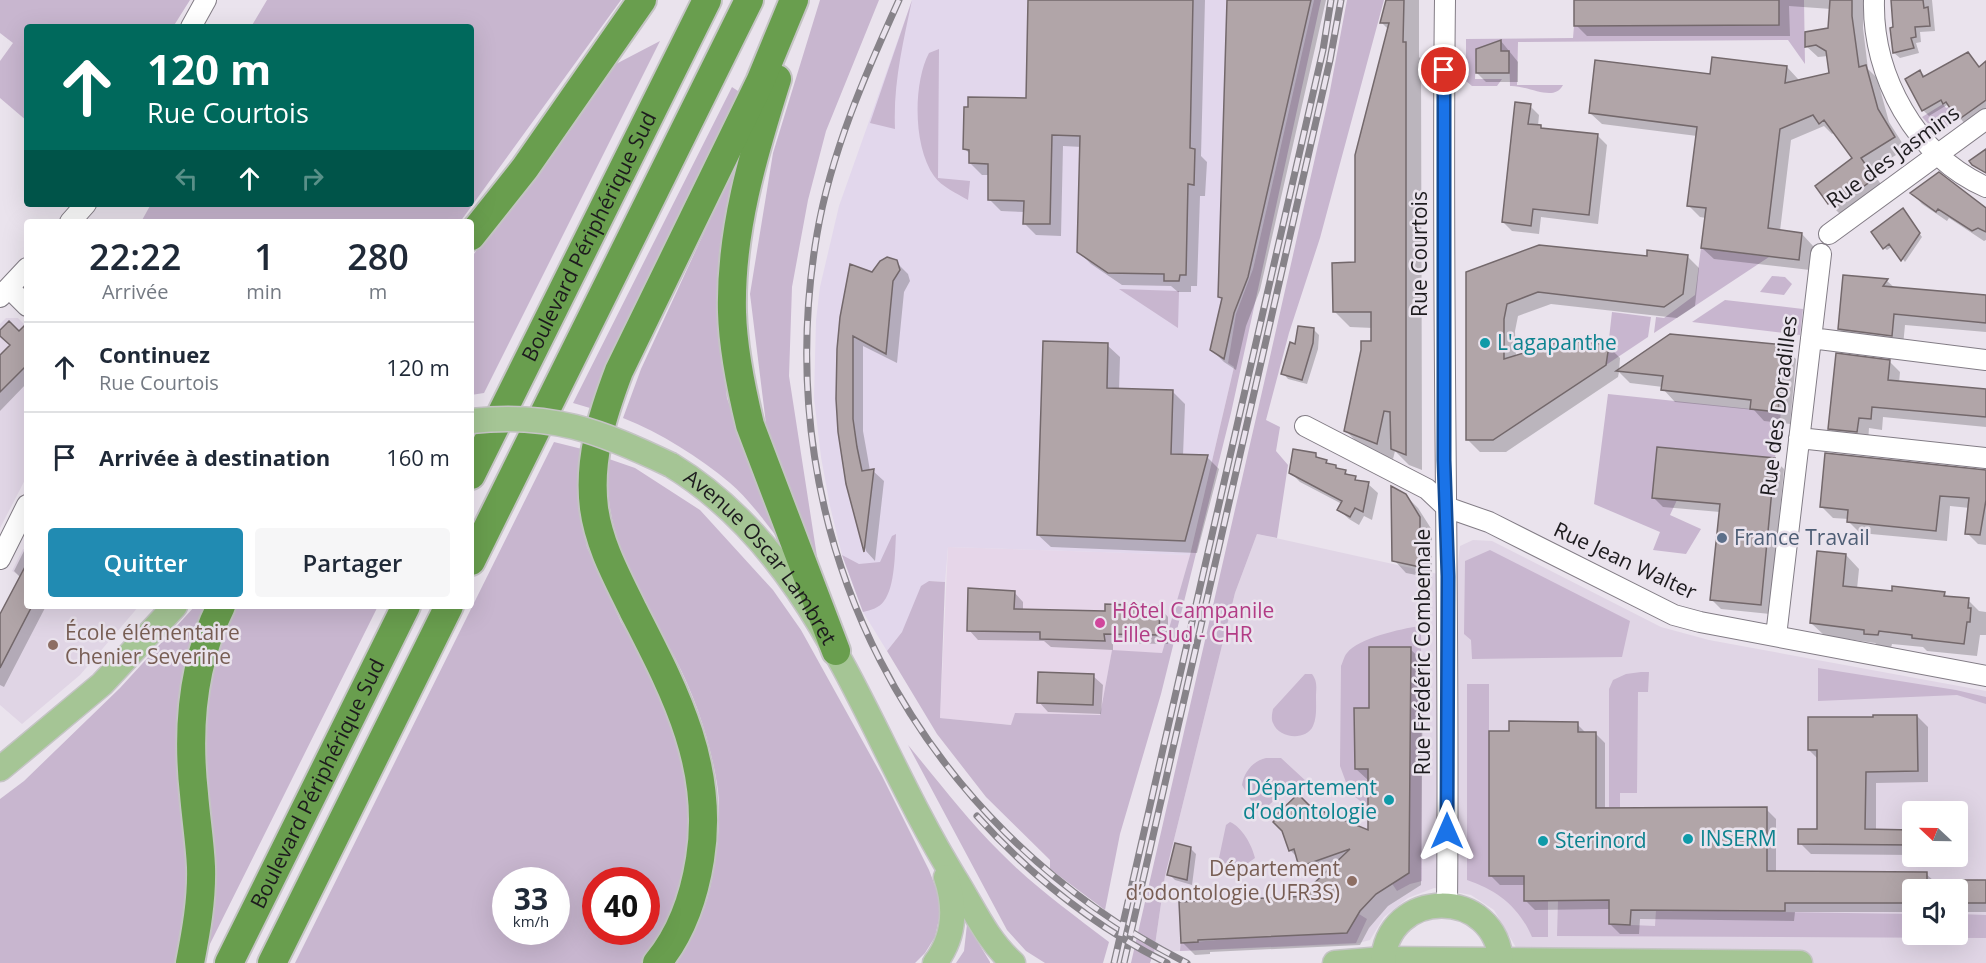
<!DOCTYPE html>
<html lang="fr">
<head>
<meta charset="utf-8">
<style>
  :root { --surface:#fff; --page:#f6f6f7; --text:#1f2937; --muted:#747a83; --line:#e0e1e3; --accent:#218bb2 }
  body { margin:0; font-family:"Open Sans",sans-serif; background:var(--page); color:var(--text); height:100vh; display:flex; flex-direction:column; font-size:22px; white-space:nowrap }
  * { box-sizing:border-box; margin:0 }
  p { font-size:20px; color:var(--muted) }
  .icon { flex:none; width:33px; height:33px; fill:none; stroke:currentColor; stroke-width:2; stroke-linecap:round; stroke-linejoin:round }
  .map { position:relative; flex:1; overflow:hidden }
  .panel { position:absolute; left:24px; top:219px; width:450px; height:390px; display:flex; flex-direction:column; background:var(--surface); border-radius:6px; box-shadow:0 6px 24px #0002 }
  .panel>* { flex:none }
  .top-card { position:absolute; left:24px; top:24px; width:450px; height:183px; border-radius:6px; box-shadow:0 6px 24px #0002; background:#00695c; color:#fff; overflow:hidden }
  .needle { width:39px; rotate:292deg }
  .buttons { position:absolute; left:1902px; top:801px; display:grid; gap:12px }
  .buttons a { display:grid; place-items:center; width:66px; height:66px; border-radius:6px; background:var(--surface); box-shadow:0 6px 24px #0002; font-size:30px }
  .speed { position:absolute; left:492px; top:867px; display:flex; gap:12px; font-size:30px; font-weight:700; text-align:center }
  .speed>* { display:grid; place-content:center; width:78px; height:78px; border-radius:50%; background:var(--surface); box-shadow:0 6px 24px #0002; line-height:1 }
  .speed small { font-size:15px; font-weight:400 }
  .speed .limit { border:9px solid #d22; background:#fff; color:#111 }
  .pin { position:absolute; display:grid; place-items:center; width:51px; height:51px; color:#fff; margin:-26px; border:3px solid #fff; border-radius:50%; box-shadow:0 2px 6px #0007 }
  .me { position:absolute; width:66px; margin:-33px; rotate:0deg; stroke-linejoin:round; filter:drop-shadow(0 0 4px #0008) }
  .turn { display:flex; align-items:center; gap:21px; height:126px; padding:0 24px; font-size:27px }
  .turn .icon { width:78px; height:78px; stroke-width:2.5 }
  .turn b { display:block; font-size:42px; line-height:51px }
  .lanes { display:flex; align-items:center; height:57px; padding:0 24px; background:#0003; justify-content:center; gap:30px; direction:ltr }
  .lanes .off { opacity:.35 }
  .eta { display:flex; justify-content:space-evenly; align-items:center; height:102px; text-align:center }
  .eta b { font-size:36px; font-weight:600; line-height:42px }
  .button { display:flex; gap:12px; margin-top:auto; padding:12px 24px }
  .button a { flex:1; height:69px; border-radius:6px; background:var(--accent); color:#fff; font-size:24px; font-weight:600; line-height:69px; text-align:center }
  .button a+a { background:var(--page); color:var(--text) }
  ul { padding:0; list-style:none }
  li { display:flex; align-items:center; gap:18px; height:90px; padding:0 24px; border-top:2px solid var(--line) }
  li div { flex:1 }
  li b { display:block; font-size:22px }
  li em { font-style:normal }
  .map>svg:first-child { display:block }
</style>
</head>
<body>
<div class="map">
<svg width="1986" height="963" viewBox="0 0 1986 963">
  <rect width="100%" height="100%" fill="#eae3ed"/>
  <!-- commercial -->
  <path fill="#e6d6e9" d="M948,547L1190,555L1162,653L1112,651L1100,715L1016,713L1012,725L940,718Z"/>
  <!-- industrial -->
  <path fill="#e2d7ec" d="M912,0H1314L1253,269L1228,362L1234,367L1190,555L948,547L945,582L929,581L902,632L887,651L863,612L842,555L830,506L821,457L814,398L816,320L820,287L839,206Z"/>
  <!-- built -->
  <path fill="#e0d5e5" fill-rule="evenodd" d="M6,318H18L27,327V476L0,528V324Z
    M1257,534L1456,578L1460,546L1473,540L1492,541L1661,627L1709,640L1986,691V963H1521V956L1494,910L1471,895L1434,888L1408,898L1384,917L1370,940L1355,944L1154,952L1165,876L1235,593ZM1912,812H1958V856H1912ZM1912,890H1958V934H1912Z
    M23,549L27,550V606H139L80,675L22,724L0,705V614L20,576L12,571Z"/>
  <!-- green -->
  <path fill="#c8b6cf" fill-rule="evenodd" d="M0,0H190L173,27H27V121L0,98V61L13,43L0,33Z
    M267,0H621L460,222H141L151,204H471V27H251Z
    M820,0H879L826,131L808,200L792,287L789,376L818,563L766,424L750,294L773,153Z
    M912,0C903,43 893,84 895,129L870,123Z
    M1314,0H1321L1231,413L1161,694L1120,834L1105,910L1050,869V860L986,797L937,734L887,651L902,632L921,586L929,581L945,582L940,718L1011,725L1015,713L1100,715L1112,650L1162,653L1190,555L1234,367L1228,363L1236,314L1253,269Z
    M1347,0H1384L1320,238L1289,333L1266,420L1280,427L1276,451L1288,465L1277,538L1257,534L1235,593L1165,876L1154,952L1150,963H1131L1267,370L1329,96Z
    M1779,0H1804L1805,64L1788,40L1518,42L1517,85H1563C1554,103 1528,85 1510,86L1509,51H1501V40L1476,49L1475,79H1502L1497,86H1472L1466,81V39L1573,38L1574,26Z
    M660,41L484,393L471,395V258L614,65Z
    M939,49L938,178L970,181L968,200C956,193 942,187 934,176C913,147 913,83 929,53Z
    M732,87L741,93L650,274L590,408L573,403Z
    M1943,104L1946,108L1949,107L1958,120L1941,131H1935L1922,117Z
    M738,159L725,234L717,301L727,398L759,490L785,548C770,528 749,499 730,483C699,457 661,433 623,418L641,369Z
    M1701,248L1769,257L1654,333L1656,317L1664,318L1695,295Z
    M1772,276L1785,277L1792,284L1784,295L1760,292Z
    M1119,289L1179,291L1178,328Z
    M1725,300L1803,309L1800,335L1692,322Z
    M1612,312L1651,317L1648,337L1606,365Z
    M1608,394L1781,412L1775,458L1657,447L1652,498L1677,500L1670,515L1701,529L1686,554L1653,550L1660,532L1594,504Z
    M554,442L582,449L580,508L587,547L621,622L654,676L676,726L690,790L688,854L681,887L670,919L657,945L643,963H295ZM506,880H556V932H506ZM596,880H646V932H596Z
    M609,459L635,468L700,510L773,590L801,630L882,776L929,870L939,896V919L935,937L925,953L915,963H677C690,939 704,915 710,888C717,858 722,814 717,784C710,740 695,697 675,658C642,594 600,535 609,459Z
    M896,534C895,552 895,587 884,601C879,608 871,610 863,612L842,555L859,564L880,562L892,536Z
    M1490,550L1630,621L1622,657L1472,659L1471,640L1464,634L1465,561Z
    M195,606H207L186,912L175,963H0V799L24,781L120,688Z
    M230,606H378L203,958L201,711Z
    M1419,626L1421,628L1422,881L1410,884L1397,891L1391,882L1411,648L1369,647V708L1354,709L1355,769H1368V807L1350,793L1340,766L1341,666C1343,662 1344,656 1347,653C1358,638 1401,629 1419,626Z
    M1818,668L1956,690L1986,697V704L1957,695L1818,701Z
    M1641,672H1649L1648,692H1638L1637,793H1620V807L1609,808V924L1655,926L1656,910L1912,914V934H1958V914L1986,915V938L1557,936L1558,901L1590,900V876L1596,875V807H1609V689L1613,680L1626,674Z
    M1305,674H1312C1318,682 1316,688 1316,697C1316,707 1317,717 1313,726C1306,741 1279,739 1273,723C1271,719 1272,714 1273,709Z
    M1467,684H1489V875L1524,876V901H1548V937H1532C1519,907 1497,890 1467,880Z
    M908,745C938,781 966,818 999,851C1032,885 1071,913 1109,942L1103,963H1045L1026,951L1007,930Z
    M1266,758H1281L1307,782L1293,794L1286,790L1261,812L1253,804L1242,785C1244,772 1253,761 1266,758Z
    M1230,822C1242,827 1252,845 1255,858L1248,863L1225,867L1219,858L1226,825Z
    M1359,914L1367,919L1356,943L1180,951L1181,940L1184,943L1249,937L1352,923Z
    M967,924L990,962V963H956L964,951Z"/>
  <!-- shadow -->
  <path fill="#0003" d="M1030,0H1205L1201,156L1207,162L1205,196H1200L1197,286H1191V292H1178L1171,286L1122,285L1091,264L1079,252L1082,147L1063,146L1061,236L1036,235L1024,223L1025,212L1001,211L989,199L990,175H982L970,163V154L965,149L1028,99Z
    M1229,0H1326L1260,290L1246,326L1236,370L1224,362L1212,350L1223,299L1220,296Z
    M1387,0H1419V57L1421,59L1422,470L1409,465L1395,451L1393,459L1362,447L1345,430L1373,343V328L1350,327L1334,311L1356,264L1389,30L1382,23Z
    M1576,0H1864L1863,28L1868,69L1877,78L1889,122L1906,149L1871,170L1885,190L1840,214L1829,203L1854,159L1835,132L1832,134L1824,126L1791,140L1780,231L1802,234L1813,246L1810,270L1714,259L1702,248L1706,218L1700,217L1689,206L1697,136L1602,124L1590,113L1711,75L1787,67L1798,79V82L1831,74L1828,56L1818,57L1806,46L1830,29L1831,9L1789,6L1790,36H1587L1576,25Z
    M1893,0H1932L1935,31L1920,32L1921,42L1916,43L1919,53L1900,58L1894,53L1892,29H1895Z
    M1501,41L1518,62V82H1486L1477,73Z
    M1968,53L1980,68L1986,63V109L1965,124L1952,108L1947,105L1929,116L1923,110L1920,71L1926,77Z
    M1530,106L1539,115L1538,126L1543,129L1597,135L1607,145L1598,224L1541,217L1539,234L1512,231L1503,222Z
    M1912,193L1986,210V240L1984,241L1949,218L1947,221L1922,204Z
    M1905,213L1922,237L1905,262L1893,246L1887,250L1884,248Z
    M1687,256L1699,268L1695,306L1677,318L1551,304L1518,316L1515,331L1516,357L1571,339L1574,342L1608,346L1620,358L1619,371L1784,347L1796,359L1790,424L1764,421L1754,410L1675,402L1663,389V387L1630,383L1619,372L1618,377L1506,452H1480L1468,440V273Z
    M897,263L908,274L910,281L904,292L897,363L863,346V431L868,459L870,471H873L884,481L875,561L866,551L848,484L838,349L872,274Z
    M1844,276L1887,281L1895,288L1986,296V332L1905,325L1903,346L1850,340L1839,329Z
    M1314,330L1319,335L1318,349L1307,384L1288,379L1283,373L1297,346Z
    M0,332L27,336V383L0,411V358L12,345Z
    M1107,345L1120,357L1119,390L1173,392L1185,404L1183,456L1207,457L1219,469L1197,553L1051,547L1038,535Z
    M1889,361L1900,372L1899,383L1986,391V427L1883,417L1882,430L1869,428L1868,442L1841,440L1830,429Z
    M1315,455L1321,460L1345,472L1359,482L1368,484L1378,493L1372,520L1364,516L1359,525L1349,519L1339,510L1342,504L1300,482L1290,472Z
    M1775,460L1784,469L1770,614L1721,609L1712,600L1720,512L1663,507L1654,498Z
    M1986,470V545L1978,544L1967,533L1970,508L1950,506L1947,541L1860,533L1849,522V519L1833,518L1822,507Z
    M1405,495L1418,508L1432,530V578L1406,573L1394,560Z
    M24,551L27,552V606H46L4,687L0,685V618L21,578L14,571Z
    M1846,555L1859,569L1857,589L1894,592L1944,593L1949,598L1968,600L1979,611L1986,612V635H1980L1977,656L1927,651L1923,647L1892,644L1891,648L1879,646L1875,643L1825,636L1811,623Z
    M1014,592L1023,602V611L1106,613L1159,607L1168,617V644L1113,643V650L1051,647L1044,641L978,640L969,630Z
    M1410,649L1423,661L1421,885L1388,906L1369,928L1360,945L1210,952V954L1195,955L1182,942L1311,898L1326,874L1313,878L1300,866L1298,858L1290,850L1309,807L1370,832L1369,781L1356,769L1370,710Z
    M1093,676L1103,685L1101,714L1048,712L1039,702Z
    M1917,716L1928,727V782L1876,783V831H1912V855L1811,854L1800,843L1819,830V760L1809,750Z
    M1577,724L1586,733H1595L1605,743V809H1766L1776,819V872L1926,874L1934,881H1986V912H1958V890H1912V912H1795L1794,921L1640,919L1639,934H1620L1610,924V909L1535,910L1525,900V885H1500L1490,875L1510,733Z
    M1190,848L1196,854L1192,885L1175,880L1169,874Z"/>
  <!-- building -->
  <path fill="#b1a5a8" stroke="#73686b" stroke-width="1.5" d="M1028,0H1193L1190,148L1195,149L1194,185L1188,184L1186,275H1180L1179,281H1164V274L1108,273L1077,252L1080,136L1052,135L1050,224H1023L1024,201L988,200V164L969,163V150L963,149L964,107H968V97L1026,98Z
    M1227,0H1311L1248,277L1234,313L1224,359L1210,350L1222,298L1218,297Z
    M1386,0H1404L1403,42H1406V455L1391,449L1390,412L1384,411L1377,444L1344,431L1361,350V341H1371V312H1333L1332,263L1355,262V155L1389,23H1380Z
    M1574,0H1779V25L1574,26Z
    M1830,0H1852V16L1859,67L1866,65L1878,109L1895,137L1861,158L1875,178L1837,206L1833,200L1828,204L1815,186L1852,158L1824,120L1819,124L1813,115L1780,129L1768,228L1802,233L1799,260L1701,248L1706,208L1687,206L1697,127L1589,113L1595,60L1710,74L1712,57L1787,66L1785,83L1829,73L1826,51L1816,45L1805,47V32L1828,28Z
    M1891,0H1923L1924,8L1928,7L1930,26L1915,27L1916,37L1911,38L1914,48L1893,53L1890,28L1893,27Z
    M1501,40V51H1509V73H1476V49Z
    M1968,52L1979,67L1986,61V100L1958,120L1946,102L1943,104L1941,100L1922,111L1905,79L1920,70L1923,77Z
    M1515,102L1531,104L1528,124L1541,125V128L1598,134L1589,215L1533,209L1531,226L1502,222Z
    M1986,149V173L1972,165L1969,161Z
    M1939,172L1986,208V232L1978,228L1972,231L1938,209L1936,212L1910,193Z
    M1903,208L1920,233L1901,261L1889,244L1883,249L1871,232Z
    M1539,245L1647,256V250L1688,255L1683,294L1664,307L1538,292L1507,304L1504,319V359L1572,338V341L1609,345L1606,365L1493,440H1466V272Z
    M887,257L897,260L900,270L893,281L886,354L853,336V419L857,447L862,471L874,469L864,552L846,484L838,432L836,399L837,349L840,317L850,264L872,272L880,261Z
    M1843,275L1888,279L1883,286L1986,295V323L1894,314L1892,336L1838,329Z
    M9,321L19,331L27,323V365L0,392V355L10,345L0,336V330Z
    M1298,326L1314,328L1313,343L1302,380L1281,374L1290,342L1295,344Z
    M1670,334L1784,345L1778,412L1750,409L1751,400L1661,390L1663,376L1616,371Z
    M1043,341L1108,343L1107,388L1173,390L1171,454L1208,455L1185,541L1037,535Z
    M1836,353L1890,360L1888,380L1986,389V417L1872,407L1871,419L1859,418L1857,432L1828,429Z
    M1657,447L1775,458L1761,605L1710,600L1720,504L1652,498Z
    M1293,449L1316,453V457L1327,460L1326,463L1336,465V468L1346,470L1345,474L1356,476L1355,480L1369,482L1363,512L1355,508L1350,517L1337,510L1342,501L1289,473Z
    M1825,453L1986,470V500L1980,535L1965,534L1969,498L1940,496L1936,531L1847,522L1848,510L1820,507Z
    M1391,486L1406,494L1420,517V567L1392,561Z
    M1817,551L1846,554L1843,586L1892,591V586L1945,592L1944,596L1969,598L1968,608H1971L1970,622H1967L1964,644L1912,638V635L1879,631L1878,635L1864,634V630L1810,623Z
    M27,563V606H32L0,668V614Z
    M968,588L1015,591L1014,609L1105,611V604L1160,606L1159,635L1104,634L1105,641L1040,639V632L967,631Z
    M1369,647H1411L1409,873L1376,894L1360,911L1347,933L1198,940V942L1181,943L1179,902L1309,896L1307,890L1350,849L1299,867L1294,849L1289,851L1282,831L1273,822L1277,818L1275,816L1298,794L1310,806L1368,830V769H1355L1354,708H1369Z
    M1038,672L1094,674L1093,705L1037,703Z
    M1873,715H1917L1918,771L1866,772L1865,829L1912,830V845L1798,844V829H1817V750H1808V717H1873Z
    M1509,721L1578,722V732H1596V808L1767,807V871L1927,872V890H1912V903H1785V911L1631,910L1630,925L1609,924V900L1524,901V876H1489V731H1509Z
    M1175,843L1191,847L1187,880L1167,875Z
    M1958,880H1986V903H1958Z"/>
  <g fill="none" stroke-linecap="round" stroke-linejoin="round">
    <defs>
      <path id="minor" d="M1445,0C1441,302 1450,603 1447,905
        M1874,0C1872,76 1916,156 1986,187
        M191,27L206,0
        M70,222L86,204
        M1829,234L1986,119
        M9,288L27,306
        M0,297L27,268
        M1811,338L1986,360
        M1305,426L1427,489L1446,507L1489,522L1674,615L1700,622L1986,676
        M1799,438L1986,458
        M0,559L27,505
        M1776,636L1821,254"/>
      <g id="major">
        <path id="s1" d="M671,465C820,556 867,736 954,877C973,907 986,939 1013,963"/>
        <path d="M0,769L102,684L175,606"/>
        <path d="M935,963C955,937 956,907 946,877"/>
        <path d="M1335,963L1383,959L1800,963"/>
        <path d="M1383,963C1386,887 1497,886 1501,963"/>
      </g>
      <g id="highway">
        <path d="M777,79C753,155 730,232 732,312C733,350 741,388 750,425L836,651"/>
        <path d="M471,236L525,168L642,0"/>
        <path id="s2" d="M471,475L707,0"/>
        <path d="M471,561L749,0"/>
        <path d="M190,963C196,932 202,899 201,867C200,843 196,819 194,794C187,731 192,664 221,606"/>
        <path id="s3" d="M229,963L406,606"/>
        <path d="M272,963L449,606"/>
        <path d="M657,963C682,933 694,897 700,859C715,766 674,690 633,610C617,577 599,545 594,508C588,460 602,416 619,371L760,82L794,0"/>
      </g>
    </defs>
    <!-- minor casing -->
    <use href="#minor" stroke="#827c85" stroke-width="22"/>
    <!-- major casing -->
    <use href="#major" stroke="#c4c4c4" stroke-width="27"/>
    <!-- highway casing -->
    <use href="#highway" stroke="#c4c4c4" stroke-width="32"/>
    <!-- minor -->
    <use href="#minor" stroke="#fff" stroke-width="20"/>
    <!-- major -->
    <use href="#major" stroke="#a5c595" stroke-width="24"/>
    <!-- highway -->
    <use href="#highway" stroke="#699e4e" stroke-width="28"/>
    <defs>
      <path id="rail" d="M899,0C865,75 831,152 817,234C765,537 914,825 1187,963
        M977,816C1031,876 1095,927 1167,963
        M1114,963L1323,50L1331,0
        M1124,963L1330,60L1341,0"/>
    </defs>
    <!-- rail casing -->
    <use href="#rail" stroke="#878389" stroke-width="7"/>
    <!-- rail -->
    <use href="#rail" stroke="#eae3ed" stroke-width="4.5" stroke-dasharray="14" stroke-linecap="butt"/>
    <defs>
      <path id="major-bridge" d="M471,421C551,412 600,431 671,465"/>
    </defs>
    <!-- major-bridge casing -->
    <use href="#major-bridge" stroke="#c4c4c4" stroke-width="27" stroke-linecap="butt"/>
    <!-- major-bridge -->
    <use href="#major-bridge" stroke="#a5c595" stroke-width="24"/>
  </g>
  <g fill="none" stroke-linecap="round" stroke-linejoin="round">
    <defs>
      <path id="route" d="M1444,70V460L1448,576L1447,831"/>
    </defs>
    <!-- route casing -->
    <use href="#route" stroke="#114b97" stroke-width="15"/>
    <!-- route -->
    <use href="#route" stroke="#1a73e8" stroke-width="10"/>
  </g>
  <!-- markers -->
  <g fill="#0f9aa8" stroke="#eae3ed" stroke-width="2">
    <circle cx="1485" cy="343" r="6"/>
    <circle cx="1389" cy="800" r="6"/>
    <circle cx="1688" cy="839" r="6"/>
    <circle cx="1543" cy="841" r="6"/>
  </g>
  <circle fill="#5c6f8a" stroke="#eae3ed" stroke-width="2" cx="1722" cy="538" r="6"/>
  <circle fill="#d1479c" stroke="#eae3ed" stroke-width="2" cx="1100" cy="623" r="6"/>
  <g fill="#8d6e63" stroke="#eae3ed" stroke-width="2">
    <circle cx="53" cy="645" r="6"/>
    <circle cx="1352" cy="881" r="6"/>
  </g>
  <g text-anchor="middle" stroke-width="5" stroke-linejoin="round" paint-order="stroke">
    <!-- street labels -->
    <g font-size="21" fill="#1d1b1e" stroke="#eae3ed">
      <text transform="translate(1893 157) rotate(-36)" y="7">Rue des Jasmins</text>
      <text dy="7" stroke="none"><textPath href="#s2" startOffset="266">Boulevard Périphérique Sud</textPath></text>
      <text transform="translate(1420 254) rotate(-90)" y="7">Rue Courtois</text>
      <text transform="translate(1779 406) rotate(-83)" y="7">Rue des Doradilles</text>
      <text dy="7" stroke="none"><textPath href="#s1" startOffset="130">Avenue Oscar Lambret</textPath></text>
      <text transform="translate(1625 561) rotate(25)" y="7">Rue Jean Walter</text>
      <text transform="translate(1423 652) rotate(-90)" y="7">Rue Frédéric Combemale</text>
      <text dy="7" stroke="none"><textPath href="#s3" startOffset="200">Boulevard Périphérique Sud</textPath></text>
    </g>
    <!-- culture labels -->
    <g font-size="21" fill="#0d838f" stroke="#eae3ed" text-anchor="start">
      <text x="1497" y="350">L'agapanthe</text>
      <text x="1377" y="795" text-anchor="end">Département<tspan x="1377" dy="24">d’odontologie</tspan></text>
      <text x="1700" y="846">INSERM</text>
      <text x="1555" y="848">Sterinord</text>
    </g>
    <!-- service labels -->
    <g font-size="21" fill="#4e5e75" stroke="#eae3ed" text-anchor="start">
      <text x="1734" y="545">France Travail</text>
    </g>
    <!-- hotel labels -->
    <g font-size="21" fill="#b23c85" stroke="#eae3ed" text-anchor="start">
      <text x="1112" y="618">Hôtel Campanile<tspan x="1112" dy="24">Lille Sud - CHR</tspan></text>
    </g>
    <!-- education labels -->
    <g font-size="21" fill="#785e54" stroke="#eae3ed" text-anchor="start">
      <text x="65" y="640">École élémentaire<tspan x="65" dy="24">Chenier Severine</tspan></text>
      <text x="1340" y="876" text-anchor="end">Département<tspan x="1340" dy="24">d’odontologie (UFR3S)</tspan></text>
    </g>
  </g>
</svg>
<div class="buttons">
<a><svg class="needle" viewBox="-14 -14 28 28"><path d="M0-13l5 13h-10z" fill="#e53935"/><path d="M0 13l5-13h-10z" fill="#747a83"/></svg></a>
<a><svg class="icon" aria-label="sound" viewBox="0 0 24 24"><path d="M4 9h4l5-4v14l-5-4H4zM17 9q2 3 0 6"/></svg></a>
</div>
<div class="speed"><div>33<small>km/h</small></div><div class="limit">40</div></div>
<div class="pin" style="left:1444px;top:70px;background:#d93025"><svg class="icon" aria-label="arrive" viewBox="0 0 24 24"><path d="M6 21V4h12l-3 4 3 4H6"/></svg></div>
<svg class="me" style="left:1447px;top:831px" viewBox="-20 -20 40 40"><path d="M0-17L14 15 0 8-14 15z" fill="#1a73e8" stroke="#fff" stroke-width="4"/></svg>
<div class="top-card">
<div class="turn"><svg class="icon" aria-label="ahead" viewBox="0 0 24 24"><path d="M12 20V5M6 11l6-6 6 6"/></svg><div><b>120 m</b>Rue Courtois</div></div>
<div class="lanes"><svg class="icon off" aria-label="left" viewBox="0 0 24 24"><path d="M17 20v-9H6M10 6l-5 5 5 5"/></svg><svg class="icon" aria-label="ahead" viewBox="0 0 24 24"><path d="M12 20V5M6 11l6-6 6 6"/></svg><svg class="icon off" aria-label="right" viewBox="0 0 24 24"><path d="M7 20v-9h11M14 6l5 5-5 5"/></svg></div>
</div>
<section class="panel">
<div class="eta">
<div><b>22:22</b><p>Arrivée</p></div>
<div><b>1</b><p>min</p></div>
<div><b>280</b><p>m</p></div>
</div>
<ul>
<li><svg class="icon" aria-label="ahead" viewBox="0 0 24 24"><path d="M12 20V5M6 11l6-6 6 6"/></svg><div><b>Continuez</b><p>Rue Courtois</p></div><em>120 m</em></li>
<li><svg class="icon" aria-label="arrive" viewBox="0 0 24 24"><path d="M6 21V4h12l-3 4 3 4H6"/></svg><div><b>Arrivée à destination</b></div><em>160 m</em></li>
</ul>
<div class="button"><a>Quitter</a><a>Partager</a></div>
</section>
</div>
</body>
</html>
